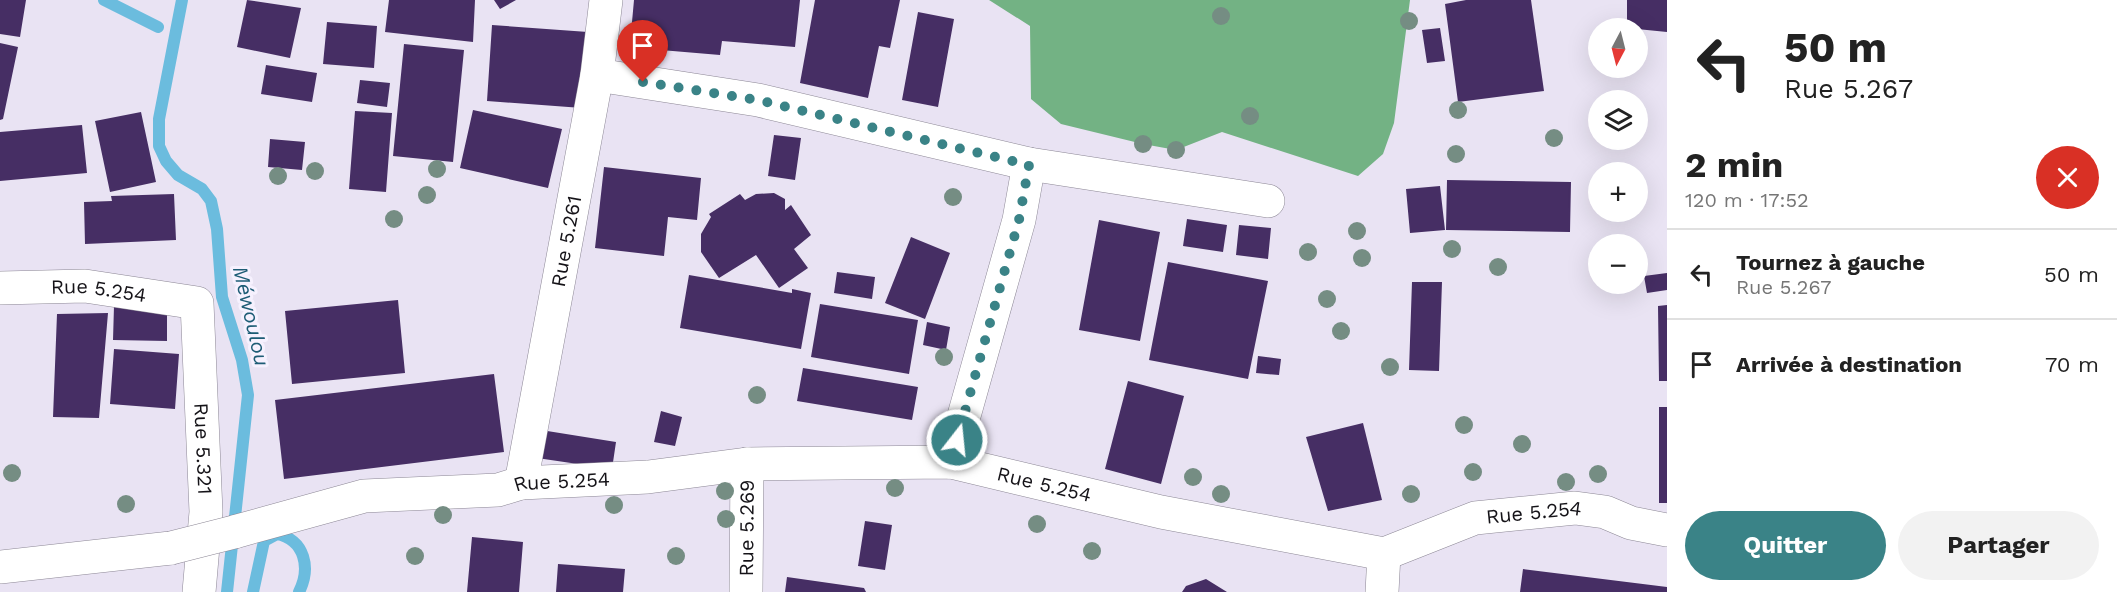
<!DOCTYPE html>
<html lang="fr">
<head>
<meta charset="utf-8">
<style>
  :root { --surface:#fff; --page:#f2f2f2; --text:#222; --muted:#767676; --line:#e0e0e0; --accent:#3a8387 }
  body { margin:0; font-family:"Work Sans",sans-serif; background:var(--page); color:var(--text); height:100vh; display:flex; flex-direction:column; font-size:22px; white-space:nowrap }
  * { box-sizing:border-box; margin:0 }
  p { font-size:20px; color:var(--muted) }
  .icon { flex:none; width:33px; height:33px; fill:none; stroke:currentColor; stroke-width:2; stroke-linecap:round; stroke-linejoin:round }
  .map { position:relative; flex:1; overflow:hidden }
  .details { display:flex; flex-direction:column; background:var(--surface); width:450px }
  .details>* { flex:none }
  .top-card { background:#fff; color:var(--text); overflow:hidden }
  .needle { width:39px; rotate:187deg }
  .buttons { position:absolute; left:1588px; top:18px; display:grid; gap:12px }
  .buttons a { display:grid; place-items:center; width:60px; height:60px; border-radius:50%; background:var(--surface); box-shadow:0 6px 24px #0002; font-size:30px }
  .pin { position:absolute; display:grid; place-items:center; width:51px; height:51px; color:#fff; margin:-62px -26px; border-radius:50% 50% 50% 0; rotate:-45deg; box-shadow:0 0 6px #0007 }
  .pin .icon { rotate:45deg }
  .me { position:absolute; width:66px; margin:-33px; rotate:16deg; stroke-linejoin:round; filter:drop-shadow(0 0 4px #0008) }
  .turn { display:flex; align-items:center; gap:21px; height:126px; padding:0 18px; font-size:27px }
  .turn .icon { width:78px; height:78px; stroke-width:2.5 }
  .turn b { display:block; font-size:42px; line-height:51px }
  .round { display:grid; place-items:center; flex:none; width:63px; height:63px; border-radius:32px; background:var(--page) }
  .overview { display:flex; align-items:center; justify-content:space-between; height:102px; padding:0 18px }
  h1 { font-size:36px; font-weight:700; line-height:45px }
  .cta { display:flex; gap:12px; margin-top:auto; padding:12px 18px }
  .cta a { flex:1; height:69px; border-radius:36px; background:var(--accent); color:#fff; font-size:24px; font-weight:700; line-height:69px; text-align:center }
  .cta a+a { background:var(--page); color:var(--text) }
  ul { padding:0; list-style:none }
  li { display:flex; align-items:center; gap:18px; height:90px; padding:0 18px; border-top:2px solid var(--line) }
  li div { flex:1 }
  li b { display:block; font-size:22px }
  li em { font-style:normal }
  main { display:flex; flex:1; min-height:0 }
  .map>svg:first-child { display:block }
</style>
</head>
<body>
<main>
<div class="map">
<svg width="1667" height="592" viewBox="0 0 1667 592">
  <rect width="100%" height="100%" fill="#e9e3f3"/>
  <!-- forest -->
  <path fill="#73b284" d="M989,0H1410L1394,123L1383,154L1358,176L1222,132L1176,150L1143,144L1061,124L1031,99L1030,26Z"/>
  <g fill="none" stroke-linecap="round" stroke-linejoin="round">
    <!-- stream -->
    <path stroke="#6bbcde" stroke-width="12" d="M104,0L158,27
      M182,0L159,119V146L166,161L178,175L202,189L211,201L217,229L222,297L242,360L248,395L227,592
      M253,592L264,541L277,534C305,540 311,568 299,592"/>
  </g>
  <!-- building -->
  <path fill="#462e64" d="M0,0H26L20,37L0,34Z
    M247,0L301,8L290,58L237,47Z
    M389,0H475L473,42L385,32Z
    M494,0H516L500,9Z
    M634,0H800L795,47L722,41L720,55L649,49L651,35L631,33Z
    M815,0H900L890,48L879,46L868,98L800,83Z
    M1466,0H1531L1544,91L1458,102L1445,4Z
    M1627,0H1667V32L1627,28Z
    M918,12L954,19L938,107L902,100Z
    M327,22L377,26L374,68L323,64Z
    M492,25L588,32L582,108L487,101Z
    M1440,28L1445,61L1427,63L1422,30Z
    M0,43L18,47L3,119L0,120Z
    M404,44L464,50L453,162L393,156Z
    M266,65L317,73L312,102L261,94Z
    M360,80L390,83L387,107L357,103Z
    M473,110L562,129L548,188L460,168Z
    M355,111L392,113L386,192L349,189Z
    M141,112L156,182L110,192L95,121Z
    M82,125L87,173L0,181V132Z
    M774,135L801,138L795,180L768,176Z
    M270,139L305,142L302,170L268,167Z
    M604,167L701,178L697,220L668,217L664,256L595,248Z
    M1447,180L1571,182L1570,232L1446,230Z
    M1440,186L1445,230L1410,233L1406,189Z
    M774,193L785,199V210L791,205L811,235L794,249L808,268L779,288L756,255L719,278L701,252V234L711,217L709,214L740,194L745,200L756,194Z
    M174,194L176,240L85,244L84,202L112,201L111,196Z
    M1187,219L1227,225L1223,252L1183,246Z
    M1099,220L1160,232L1140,341L1079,330Z
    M1239,225L1271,228L1268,259L1236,255Z
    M911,237L950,253L925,319L885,303Z
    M1168,262L1268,281L1248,379L1149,360Z
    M837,272L875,277L872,299L834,293Z
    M1667,273V290L1647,293L1644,276Z
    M689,275L792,293V289L811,293L801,349L680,328Z
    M1412,282H1442L1439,371L1409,370Z
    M398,300L405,373L292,384L285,311Z
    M820,304L918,320L909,374L811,357Z
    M1667,305V381H1659L1658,306Z
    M114,306L167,307V341L113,340Z
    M108,313L99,418L53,417L57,314Z
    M927,322L950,327L946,350L923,345Z
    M114,349L179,354L175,409L110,404Z
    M1258,356L1281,359L1279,375L1256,373Z
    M803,368L918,387L912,420L797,401Z
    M494,374L504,452L284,479L275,400Z
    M1128,381L1184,396L1161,484L1105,469Z
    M1659,407H1667V503H1659Z
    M661,411L682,417L675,446L654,442Z
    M1363,423L1382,500L1328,511L1306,437Z
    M541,430L616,442L612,469L537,458Z
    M865,521L892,525L885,570L858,566Z
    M472,537L523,542L519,592H467Z
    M558,564L625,569L623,592H556Z
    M1523,569L1667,587V592H1520Z
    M787,577L864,588L866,592H785Z
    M1206,579L1227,592H1182L1186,586Z"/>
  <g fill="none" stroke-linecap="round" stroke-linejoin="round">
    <defs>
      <g id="minor">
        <path d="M597,75L758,100L1029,164L1019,220L951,462"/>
        <path d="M1029,164L1268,201"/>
        <path id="s1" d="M0,288L85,286L197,303L206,512L199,592"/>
        <path id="s2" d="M521,483L597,75L606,0"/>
        <path id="s3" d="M234,532L364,496L498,490L521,483L648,477L747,464L951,462L1161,512L1384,554L1475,518L1575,508L1605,512L1631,523L1667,530"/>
        <path d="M0,567L171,548"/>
        <path id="s4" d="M746,592L747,464"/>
        <path d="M1382,592L1384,554"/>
      </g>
    </defs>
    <!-- minor casing -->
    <use href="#minor" stroke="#8c8795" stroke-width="34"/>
    <!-- minor -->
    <use href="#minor" stroke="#fff" stroke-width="33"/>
    <defs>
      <path id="minor-bridge" d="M171,548L234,532"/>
    </defs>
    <!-- minor-bridge casing -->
    <use href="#minor-bridge" stroke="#8c8795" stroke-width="34" stroke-linecap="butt"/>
    <!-- minor-bridge -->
    <use href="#minor-bridge" stroke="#fff" stroke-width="33"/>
  </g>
  <!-- trees -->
  <g fill="#758d83">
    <circle cx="1221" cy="16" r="9"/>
    <circle cx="1409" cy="21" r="9"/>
    <circle cx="1458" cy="110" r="9"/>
    <circle cx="1250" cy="116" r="9"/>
    <circle cx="1554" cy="138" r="9"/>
    <circle cx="1143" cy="144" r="9"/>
    <circle cx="1176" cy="150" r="9"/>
    <circle cx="1456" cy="154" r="9"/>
    <circle cx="437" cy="169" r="9"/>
    <circle cx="315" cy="171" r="9"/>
    <circle cx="278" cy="176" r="9"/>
    <circle cx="427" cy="195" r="9"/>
    <circle cx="953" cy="197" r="9"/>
    <circle cx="394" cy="219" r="9"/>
    <circle cx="1357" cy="231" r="9"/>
    <circle cx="1452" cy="249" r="9"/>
    <circle cx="1308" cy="252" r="9"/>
    <circle cx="1362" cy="258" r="9"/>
    <circle cx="1498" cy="267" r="9"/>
    <circle cx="1327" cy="299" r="9"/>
    <circle cx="1341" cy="331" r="9"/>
    <circle cx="944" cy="357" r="9"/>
    <circle cx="1390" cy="367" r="9"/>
    <circle cx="757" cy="395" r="9"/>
    <circle cx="1464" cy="425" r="9"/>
    <circle cx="1522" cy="444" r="9"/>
    <circle cx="1473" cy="472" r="9"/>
    <circle cx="12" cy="473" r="9"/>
    <circle cx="1598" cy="474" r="9"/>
    <circle cx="1193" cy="477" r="9"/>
    <circle cx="1566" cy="482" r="9"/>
    <circle cx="895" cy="488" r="9"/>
    <circle cx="725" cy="491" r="9"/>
    <circle cx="1221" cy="494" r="9"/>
    <circle cx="1411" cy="494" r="9"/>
    <circle cx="126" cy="504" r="9"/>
    <circle cx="614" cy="505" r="9"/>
    <circle cx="443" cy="515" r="9"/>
    <circle cx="726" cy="519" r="9"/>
    <circle cx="1037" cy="524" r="9"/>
    <circle cx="1092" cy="551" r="9"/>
    <circle cx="415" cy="556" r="9"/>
    <circle cx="676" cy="556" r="9"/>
  </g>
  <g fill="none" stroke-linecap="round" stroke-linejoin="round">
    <!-- route -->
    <path stroke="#3a8387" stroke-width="10" stroke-dasharray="0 18" d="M643,82L758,100L1029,165L1019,220L957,440"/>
  </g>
  <g text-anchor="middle" stroke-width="6" stroke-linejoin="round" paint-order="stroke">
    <!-- street labels -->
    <g font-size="20" fill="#151318" stroke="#f6f1fe">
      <text dy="7" stroke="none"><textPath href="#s2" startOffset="246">Rue 5.261</textPath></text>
      <text dy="7" stroke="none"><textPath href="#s1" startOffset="99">Rue 5.254</textPath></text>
      <text dy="7" stroke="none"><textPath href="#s1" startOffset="344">Rue 5.321</textPath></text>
      <text dy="7" stroke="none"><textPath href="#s3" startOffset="334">Rue 5.254</textPath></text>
      <text dy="7" stroke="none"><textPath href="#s3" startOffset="820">Rue 5.254</textPath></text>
      <text dy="7" stroke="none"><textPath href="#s3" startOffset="1324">Rue 5.254</textPath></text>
      <text dy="7" stroke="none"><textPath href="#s4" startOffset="64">Rue 5.269</textPath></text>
    </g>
    <!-- water labels -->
    <g font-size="21" font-style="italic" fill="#1d5c75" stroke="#f6f1fe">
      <text transform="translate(251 316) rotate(77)" y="7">Méwoulou</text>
    </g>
  </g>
</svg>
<div class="buttons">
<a><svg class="needle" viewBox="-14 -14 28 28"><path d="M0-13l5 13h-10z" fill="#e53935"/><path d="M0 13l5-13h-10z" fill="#767676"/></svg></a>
<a><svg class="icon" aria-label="layers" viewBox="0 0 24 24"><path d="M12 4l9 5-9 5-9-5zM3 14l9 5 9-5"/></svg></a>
<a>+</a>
<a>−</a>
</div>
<div class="pin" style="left:643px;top:82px;background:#d93025"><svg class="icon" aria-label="arrive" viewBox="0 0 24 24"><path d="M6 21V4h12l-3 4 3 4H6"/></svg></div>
<svg class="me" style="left:957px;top:440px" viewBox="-20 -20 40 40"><circle r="17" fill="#3a8387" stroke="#fff" stroke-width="3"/><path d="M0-11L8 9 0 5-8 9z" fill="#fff"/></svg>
</div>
<section class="details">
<div class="top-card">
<div class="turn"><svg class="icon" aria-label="left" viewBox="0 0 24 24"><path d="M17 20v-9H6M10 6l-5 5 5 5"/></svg><div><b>50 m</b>Rue 5.267</div></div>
</div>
<div class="overview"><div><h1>2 min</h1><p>120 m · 17:52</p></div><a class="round" style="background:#d93025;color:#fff"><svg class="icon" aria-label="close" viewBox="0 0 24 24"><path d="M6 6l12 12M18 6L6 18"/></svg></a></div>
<ul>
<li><svg class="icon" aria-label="left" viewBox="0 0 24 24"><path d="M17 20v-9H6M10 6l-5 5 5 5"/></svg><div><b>Tournez à gauche</b><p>Rue 5.267</p></div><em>50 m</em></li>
<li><svg class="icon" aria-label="arrive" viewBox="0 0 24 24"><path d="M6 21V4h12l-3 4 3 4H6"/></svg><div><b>Arrivée à destination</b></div><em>70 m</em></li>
</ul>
<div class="cta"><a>Quitter</a><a>Partager</a></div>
</section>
</main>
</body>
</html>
